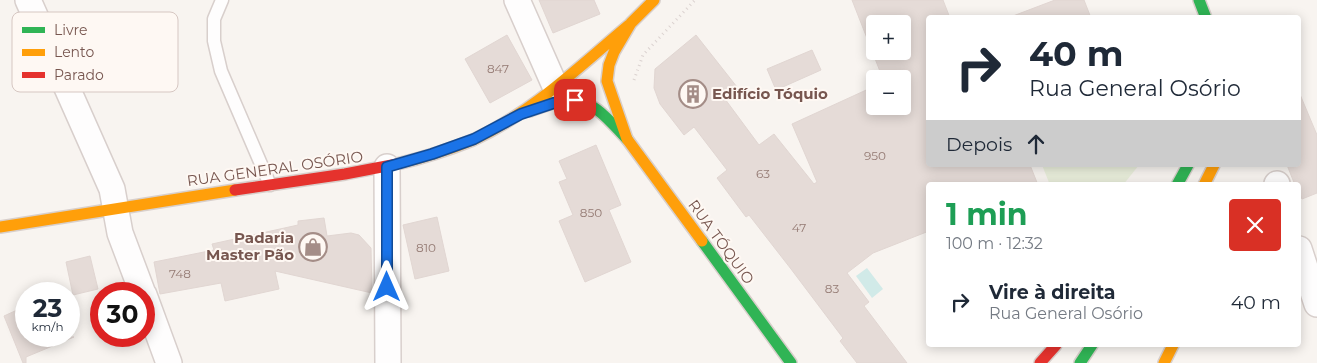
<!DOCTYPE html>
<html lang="pt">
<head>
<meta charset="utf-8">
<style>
  :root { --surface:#fff; --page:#f6f6f7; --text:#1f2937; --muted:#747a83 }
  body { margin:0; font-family:Montserrat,sans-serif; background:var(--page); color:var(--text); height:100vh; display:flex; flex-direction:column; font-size:19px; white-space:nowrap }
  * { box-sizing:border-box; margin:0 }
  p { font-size:16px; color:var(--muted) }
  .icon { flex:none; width:28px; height:28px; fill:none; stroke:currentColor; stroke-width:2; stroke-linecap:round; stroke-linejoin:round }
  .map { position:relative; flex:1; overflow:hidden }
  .sheet { position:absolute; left:926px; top:182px; width:375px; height:165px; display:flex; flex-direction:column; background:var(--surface); border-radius:5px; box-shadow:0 2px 12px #0003 }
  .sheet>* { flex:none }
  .hud { position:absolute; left:926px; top:15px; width:375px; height:152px; border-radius:5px; box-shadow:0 2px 12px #0003; background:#fff; color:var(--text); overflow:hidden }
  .buttons { position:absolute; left:866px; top:15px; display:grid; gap:10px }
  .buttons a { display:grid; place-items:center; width:45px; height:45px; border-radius:5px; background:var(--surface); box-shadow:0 2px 12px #0003; font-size:25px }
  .speed { position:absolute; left:15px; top:282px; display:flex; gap:10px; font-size:25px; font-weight:700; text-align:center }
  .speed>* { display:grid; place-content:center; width:65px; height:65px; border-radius:50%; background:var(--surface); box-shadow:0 2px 12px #0003; line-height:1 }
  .speed small { font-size:12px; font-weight:400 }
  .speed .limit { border:8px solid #d22; background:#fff; color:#111 }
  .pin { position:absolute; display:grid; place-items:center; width:42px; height:42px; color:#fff; margin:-21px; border-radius:10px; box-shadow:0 2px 8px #0006 }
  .me { position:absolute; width:55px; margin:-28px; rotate:0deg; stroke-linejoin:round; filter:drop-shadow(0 0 4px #0008) }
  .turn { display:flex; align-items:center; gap:18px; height:105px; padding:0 20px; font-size:22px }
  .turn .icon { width:65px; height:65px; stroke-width:2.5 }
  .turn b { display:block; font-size:35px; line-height:42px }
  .then { display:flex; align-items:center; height:48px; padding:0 20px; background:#0003; gap:10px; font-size:19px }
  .round { display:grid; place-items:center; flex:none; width:52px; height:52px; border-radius:5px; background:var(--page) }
  .headline { display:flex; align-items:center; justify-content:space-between; height:85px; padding:0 20px }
  h1 { font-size:30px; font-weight:700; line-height:38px; color:#1e9e55 }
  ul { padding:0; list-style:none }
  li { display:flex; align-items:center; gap:15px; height:70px; padding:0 20px }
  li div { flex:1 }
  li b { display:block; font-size:19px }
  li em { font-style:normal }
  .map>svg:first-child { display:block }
</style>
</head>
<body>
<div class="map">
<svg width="1317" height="363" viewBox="0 0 1317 363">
  <rect width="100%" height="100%" fill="#f8f4f0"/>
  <!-- green -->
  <path fill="#e9eedb" d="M1042,165H1139L1123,185H1050Z"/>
  <!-- water -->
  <path fill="#d1eae8" d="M867,268L883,289L872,298L856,276Z"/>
  <!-- building -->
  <path fill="#e5dbd7" stroke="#e1d6d2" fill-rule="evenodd" d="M539,0H594L600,14L553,33Z
    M852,0H943L950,18H929V165H1030L1038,185H929V231L873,253L847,273L869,302L864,306L907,363H857L840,341L843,338L791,269L749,215L746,217L717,178L727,170L694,127L684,135L660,104L654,88L655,69L696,35L737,87L725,99L759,145L774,134L814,184L817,182L792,124L875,86V106H902V79H883ZM875,24H902V51H875Z
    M1055,0H1084L1091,18H1013V16Z
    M507,35L532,80L490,103L465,59Z
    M812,50L821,70L776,90L767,69Z
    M1299,92L1317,135V193L1302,199L1299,193V185H1295L1287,165H1299Z
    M596,145L621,205L609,210L631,262L585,282L559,221L573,215L559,182L567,179L559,161Z
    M437,217L449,271L415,279L403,225Z
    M324,218L327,236L351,233L359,235L371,248L372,293L275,271L279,289L225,301L221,283L160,294L154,262L214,250L212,244L298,225V221Z
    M90,256L98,289L73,295L66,262Z
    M26,306V336L74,337L26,357V363H23L4,316Z"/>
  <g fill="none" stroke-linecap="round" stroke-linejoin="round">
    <defs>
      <path id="lane" d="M222,0L214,19V41L221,71L270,185"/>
      <path id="street" d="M28,0L112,189L120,233L143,294
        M517,0L555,86
        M387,167L388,363
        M1277,184V185
        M1299,249L1317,304
        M144,295L169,363"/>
      <path id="fast" d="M1199,0L1206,18
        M530,111C543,106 557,100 571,100C594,99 613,125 627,139
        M1177,185L1188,165
        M702,241L791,363
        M1080,363L1092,345"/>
      <path id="slow" d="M654,0L631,23L614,52L609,65L607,81L627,139L702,241
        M397,164C423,158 448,150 473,140C532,113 580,66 629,25
        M1204,185L1214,165
        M0,227L235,190
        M1164,363L1173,345"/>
      <path id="jam" d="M235,190L345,174L397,164
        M1040,363L1056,345"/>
    </defs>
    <!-- lane casing -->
    <use href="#lane" stroke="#d8cfcc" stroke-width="15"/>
    <!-- street casing -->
    <use href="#street" stroke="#d8cfcc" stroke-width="28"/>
    <!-- fast casing -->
    <use href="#fast" stroke="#d8cfcb" stroke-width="14"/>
    <!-- slow casing -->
    <use href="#slow" stroke="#d8cfcb" stroke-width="14"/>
    <!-- jam casing -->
    <use href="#jam" stroke="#d8cfcb" stroke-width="14"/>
    <!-- path -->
    <path stroke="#dbd2d0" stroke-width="3" stroke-dasharray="1 4" stroke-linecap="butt" d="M634,80L643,55L695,0"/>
    <!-- lane -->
    <use href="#lane" stroke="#fefdfd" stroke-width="12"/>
    <!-- street -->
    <use href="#street" stroke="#fefdfd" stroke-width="25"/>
    <!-- fast -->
    <use href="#fast" stroke="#30b455" stroke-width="11"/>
    <!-- slow -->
    <use href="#slow" stroke="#ff9f0a" stroke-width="11"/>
    <!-- jam -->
    <use href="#jam" stroke="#e5322d" stroke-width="11"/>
  </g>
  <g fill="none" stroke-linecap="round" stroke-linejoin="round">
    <defs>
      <path id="route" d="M387,287V167L432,154L474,139L521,114L554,103L575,100"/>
    </defs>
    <!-- route casing -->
    <use href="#route" stroke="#114b97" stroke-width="12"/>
    <!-- route -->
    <use href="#route" stroke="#1a73e8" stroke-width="9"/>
  </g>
  <!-- icons -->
  <defs>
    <symbol id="building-ring" viewBox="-11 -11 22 22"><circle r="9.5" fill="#fef8f3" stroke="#a48d87" stroke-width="1.5"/><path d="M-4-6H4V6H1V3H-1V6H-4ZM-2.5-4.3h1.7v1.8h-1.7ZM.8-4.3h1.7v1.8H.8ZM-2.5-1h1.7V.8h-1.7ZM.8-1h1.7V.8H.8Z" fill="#a48d87"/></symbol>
    <symbol id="shop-ring" viewBox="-11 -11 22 22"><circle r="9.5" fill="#fef8f3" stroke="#a48d87" stroke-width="1.5"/><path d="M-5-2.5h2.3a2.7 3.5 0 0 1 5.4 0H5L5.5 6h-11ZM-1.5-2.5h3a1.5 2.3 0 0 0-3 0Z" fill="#a48d87"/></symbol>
  </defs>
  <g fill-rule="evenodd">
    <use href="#building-ring" x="677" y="78" width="32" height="32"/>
    <use href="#shop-ring" x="297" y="231" width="32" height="32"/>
  </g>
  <g text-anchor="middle" stroke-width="4" stroke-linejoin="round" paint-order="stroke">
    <!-- number labels -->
    <g font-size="12" fill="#947a73">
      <text x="498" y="73">847</text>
      <text x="875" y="160">950</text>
      <text x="763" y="178">63</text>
      <text x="591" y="217">850</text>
      <text x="799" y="232">47</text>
      <text x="426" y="252">810</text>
      <text x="180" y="278">748</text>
      <text x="832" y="293">83</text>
    </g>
    <!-- poi labels -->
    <g font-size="15" font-weight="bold" fill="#77564f" stroke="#fef8f3" text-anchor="start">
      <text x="712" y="99">Edifício Tóquio</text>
      <text x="294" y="243" text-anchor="end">Padaria<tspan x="294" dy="17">Master Pão</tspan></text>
    </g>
    <!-- street labels -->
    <g font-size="15" fill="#77564f" stroke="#fef8f3">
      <text transform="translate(275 169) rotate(-8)" y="5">RUA GENERAL OSÓRIO</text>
      <text transform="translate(721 242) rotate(54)" y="5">RUA TÓQUIO</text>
    </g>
  </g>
  <!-- legend -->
  <rect x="12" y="12" width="166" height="80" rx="8" fill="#fef8f3" stroke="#d6c7c2" stroke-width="1"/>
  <rect x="22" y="27" width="23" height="6" fill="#30b455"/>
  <rect x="22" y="49" width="23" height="7" fill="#ff9f0a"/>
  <rect x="22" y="72" width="23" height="6" fill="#e5322d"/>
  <g font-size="14" fill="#77564f">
    <text x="54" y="35">Livre</text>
    <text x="54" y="57">Lento</text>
    <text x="54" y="80">Parado</text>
  </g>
</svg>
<div class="buttons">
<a>+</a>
<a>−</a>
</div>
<div class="speed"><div>23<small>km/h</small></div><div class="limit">30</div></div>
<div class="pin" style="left:575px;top:100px;background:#d93025"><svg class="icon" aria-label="arrive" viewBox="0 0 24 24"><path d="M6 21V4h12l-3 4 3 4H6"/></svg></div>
<svg class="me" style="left:387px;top:287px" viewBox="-20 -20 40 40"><path d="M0-17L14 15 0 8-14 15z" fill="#1a73e8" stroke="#fff" stroke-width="4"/></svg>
<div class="hud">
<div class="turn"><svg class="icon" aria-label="right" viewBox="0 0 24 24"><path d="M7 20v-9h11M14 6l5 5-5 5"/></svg><div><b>40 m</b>Rua General Osório</div></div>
<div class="then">Depois<svg class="icon" aria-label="ahead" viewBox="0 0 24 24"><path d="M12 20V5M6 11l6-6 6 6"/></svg></div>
</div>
<section class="sheet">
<div class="headline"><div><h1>1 min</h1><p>100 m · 12:32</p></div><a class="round" style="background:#d93025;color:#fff"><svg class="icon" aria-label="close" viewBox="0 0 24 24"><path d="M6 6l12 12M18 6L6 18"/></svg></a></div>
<ul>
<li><svg class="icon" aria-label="right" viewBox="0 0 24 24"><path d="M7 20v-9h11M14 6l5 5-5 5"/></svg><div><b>Vire à direita</b><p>Rua General Osório</p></div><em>40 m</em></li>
</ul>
</section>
</div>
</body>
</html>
